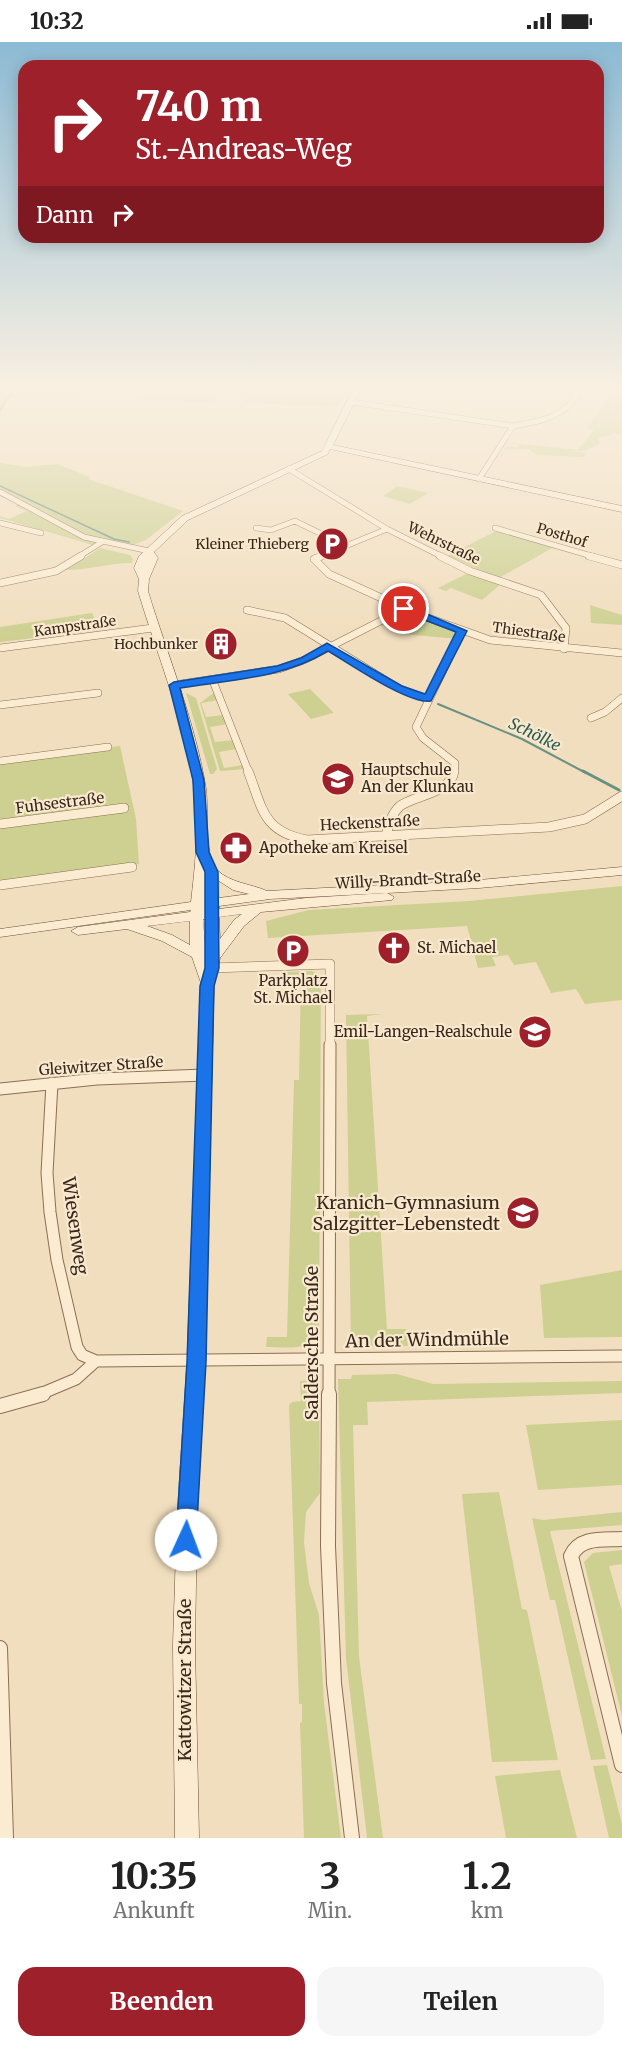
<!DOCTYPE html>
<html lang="de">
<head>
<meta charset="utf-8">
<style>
  :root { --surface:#fff; --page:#f6f6f6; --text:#222; --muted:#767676; --accent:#9e202b }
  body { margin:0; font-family:Merriweather,serif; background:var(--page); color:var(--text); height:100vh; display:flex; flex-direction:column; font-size:22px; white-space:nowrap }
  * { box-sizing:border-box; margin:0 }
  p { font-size:20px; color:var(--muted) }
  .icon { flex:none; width:33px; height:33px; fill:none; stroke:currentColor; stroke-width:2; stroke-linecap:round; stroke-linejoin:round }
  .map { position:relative; height:1796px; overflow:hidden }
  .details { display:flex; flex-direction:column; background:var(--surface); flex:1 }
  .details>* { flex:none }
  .top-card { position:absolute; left:18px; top:18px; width:586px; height:183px; border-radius:18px; box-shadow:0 3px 15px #0003; background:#9e202b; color:#fff; overflow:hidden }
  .pin { position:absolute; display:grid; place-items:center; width:51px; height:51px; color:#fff; margin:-26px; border:3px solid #fff; border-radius:50%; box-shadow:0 2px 6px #0007 }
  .me { position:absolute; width:66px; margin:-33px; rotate:2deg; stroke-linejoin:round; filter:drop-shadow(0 0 4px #0008) }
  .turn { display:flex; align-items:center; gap:21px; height:126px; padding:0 18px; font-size:27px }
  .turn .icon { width:78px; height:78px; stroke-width:2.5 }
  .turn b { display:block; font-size:42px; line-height:51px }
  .then { display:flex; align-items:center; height:57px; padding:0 18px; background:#0003; gap:12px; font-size:22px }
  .eta { display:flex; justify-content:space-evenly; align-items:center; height:102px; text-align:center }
  .eta b { font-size:36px; font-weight:700; line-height:42px }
  .primary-button { display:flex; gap:12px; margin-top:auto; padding:12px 18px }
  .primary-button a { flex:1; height:69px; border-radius:18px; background:var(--accent); color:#fff; font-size:24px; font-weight:700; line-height:69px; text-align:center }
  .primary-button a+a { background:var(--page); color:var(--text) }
  .status { display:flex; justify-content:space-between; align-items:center; height:42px; padding:0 30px; background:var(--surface); direction:ltr }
  .status svg { height:16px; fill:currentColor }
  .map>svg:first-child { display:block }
</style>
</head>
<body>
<div class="status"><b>10:32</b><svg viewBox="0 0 49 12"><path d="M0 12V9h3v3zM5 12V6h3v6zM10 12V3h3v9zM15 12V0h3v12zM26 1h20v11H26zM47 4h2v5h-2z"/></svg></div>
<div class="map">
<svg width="622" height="1796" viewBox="0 0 622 1796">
  <rect width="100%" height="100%" fill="#f1debe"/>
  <!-- green -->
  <path fill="#cdd091" d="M0,345H66L83,355L9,356L0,368Z
    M142,345H223L215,361L141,358L146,349Z
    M233,345H349L338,365L243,361L246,355H237V352L232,351Z
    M604,345H615L622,351V393L608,390L614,392L598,396L600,402L584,409H571L585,411L584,415L537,413L529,407L504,408L506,405H519V402H507L511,401L578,408L594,388L587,386L607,360Z
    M0,421L26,425L57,422L90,435L88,437L183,469L146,498L133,503L109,499L93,503L0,476V474L9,477L27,469L15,464L19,462L0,454Z
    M397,444L428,451L410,462L383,454Z
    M498,488L554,505L499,536L447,514Z
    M100,506L130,513L133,517L132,521C109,521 89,528 66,528Z
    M468,531L501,542L482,558L451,546L446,549L438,546Z
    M590,563L622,573V583L591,581Z
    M404,567L462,589L459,597L403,592L376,581Z
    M92,571L100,588L0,600V585Z
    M310,647L333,670V671L311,677L288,652Z
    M215,650L219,658L201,661L206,675L224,673L228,682L210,685L215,700L234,698L237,707L219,710L224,726L243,723L245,727L220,729L200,661Z
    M186,651L196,656L217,727L213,732H210Z
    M120,704L136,777L139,822L0,843V719Z
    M622,844V958L585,962L576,947L551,951L536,920L514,923L508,913L492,915L496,924L478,926L467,884L268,896L266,879L309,868L469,859Z
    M311,929L319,932L321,936L319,1291C310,1310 285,1305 266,1305L267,1295H287L294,1038H299L301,935L286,934V930Z
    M382,972L367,974L387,1287H406L408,1304L351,1305L346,973Z
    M622,1228V1295L544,1296L540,1243Z
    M397,1332L433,1342L622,1339V1351L367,1360L368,1383H353L359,1615L383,1796H367L346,1616L338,1337H351L352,1333Z
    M319,1338L320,1451L306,1470L304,1500L309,1541L319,1573L324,1661L341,1796H304L300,1681L302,1680V1662H299L289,1363L292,1360L301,1359L300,1339Z
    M622,1378V1443L538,1448L526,1383Z
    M499,1450L522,1567L527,1568L558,1718L492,1720L462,1452Z
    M622,1470V1483L550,1489L606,1717L591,1718L555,1558H550L532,1476L543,1478Z
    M622,1508V1522L609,1524L622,1569V1674L584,1520L593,1511Z
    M607,1723L622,1782V1796H609L593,1724Z
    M560,1728L577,1796H506L495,1734Z"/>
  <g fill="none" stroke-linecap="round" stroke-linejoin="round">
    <!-- stream-far2 -->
    <path stroke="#689183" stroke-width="1.5" d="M0,368L16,345
      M0,444L114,497L129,500"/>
    <!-- stream-far1 -->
    <path stroke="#689183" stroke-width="2" d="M438,662L522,697L586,731"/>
    <!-- stream -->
    <path stroke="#689183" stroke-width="3" d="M583,729L619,748"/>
    <defs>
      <path id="street-far4" d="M102,345H138
        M351,360L513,384
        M289,427L387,487L443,515
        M479,437L513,384C538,380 563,376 577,353L566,345
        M0,450L84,495L149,509
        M0,481L41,491
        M256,486L271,488L295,479L346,504
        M495,486L595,515
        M78,515L102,500
        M319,515L387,487"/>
      <path id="street-far3" d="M322,514L314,517L329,532L412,570L490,598L622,611
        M440,514L470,529L541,553L566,586L564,607
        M589,514L622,523
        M0,541L56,529L81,514
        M247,568L285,576L398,646L427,657
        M0,606L153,586
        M213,639L249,731
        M174,643L279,627L304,618L404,567
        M0,663L98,651
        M591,676L605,670L622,656
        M0,719L108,705
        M454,731L455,721L423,696L416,685L462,589"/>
      <path id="street-far2" d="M248,729C263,767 262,789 307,798L549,785L585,777L622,754
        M0,782L124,766
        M386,794C389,783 391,772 400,764C415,753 452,751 454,729
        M0,843L132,825
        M212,926L330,922V1005"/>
      <path id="street-far1" d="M52,1041L47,1131L50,1170L57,1218L77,1305L82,1313L96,1319
        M0,1047L97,1037L205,1033
        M38,1353L76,1337L96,1319L622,1314
        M329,1353L330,1003"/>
      <path id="street" d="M329,1352L328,1504L334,1641L352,1796
        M0,1364L43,1352
        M622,1497C603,1498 580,1494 571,1514L622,1723
        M0,1606L6,1796"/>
      <path id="secondary" d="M354,345H362L333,403L622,464V470L330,407L328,412L188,478L154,510L158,516L149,537L148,549C168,615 195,679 206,747C209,769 203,812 217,828C230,841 252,842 267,849L479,838L622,825V833L479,846L387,851L394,855L392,858L261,870L244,884L220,916L214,944L205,1320L197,1477L195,1603L199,1796H175L173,1603L177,1477L187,1320L201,941L192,915L162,899L127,887L78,893L71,889L78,885L190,870L191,868L0,895V887L191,860C195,825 199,789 195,754C187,684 158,616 138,549L139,537L134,526L139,514L182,474L322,409ZM219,839L233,848L249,852L219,856ZM386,851L306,856L219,867V864L270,857ZM242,872L234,878L220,897L219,875ZM203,877H206V916ZM190,879V903L172,893L147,884Z"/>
    </defs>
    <!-- street-far4 casing -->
    <use href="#street-far4" stroke="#8b6e55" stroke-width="6"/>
    <!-- street-far3 casing -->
    <use href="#street-far3" stroke="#8b6e55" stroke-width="8"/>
    <!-- street-far2 casing -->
    <use href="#street-far2" stroke="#8b6e55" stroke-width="10"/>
    <!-- street-far1 casing -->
    <use href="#street-far1" stroke="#8b6e55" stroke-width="13"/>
    <!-- street casing -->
    <use href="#street" stroke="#8b6e55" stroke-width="16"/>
    <!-- secondary casing -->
    <use href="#secondary" stroke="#6c4f38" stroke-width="1"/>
    <!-- street-far4 -->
    <use href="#street-far4" stroke="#fbecd1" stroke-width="5"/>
    <!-- street-far3 -->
    <use href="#street-far3" stroke="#fbecd1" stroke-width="7"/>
    <!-- street-far2 -->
    <use href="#street-far2" stroke="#fbecd1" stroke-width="9"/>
    <!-- street-far1 -->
    <use href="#street-far1" stroke="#fbecd1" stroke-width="11"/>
    <!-- street -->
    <use href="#street" stroke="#fbecd1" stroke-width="14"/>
    <!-- secondary -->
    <use href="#secondary" fill="#fbecd1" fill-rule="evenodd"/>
  </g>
  <!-- sky -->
  <linearGradient id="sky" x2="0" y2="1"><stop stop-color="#8cbad4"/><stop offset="0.58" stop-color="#f9f0e2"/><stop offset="1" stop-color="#f9f0e2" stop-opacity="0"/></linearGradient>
  <rect width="622" height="596" fill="url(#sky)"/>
  <!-- route -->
  <path fill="#1a73e8" stroke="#114b97" stroke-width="1.5" d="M401,564H408L467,589L431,659C409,663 349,621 328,609C284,636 230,638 180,646L204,738L209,810L218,830L219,926L214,944L206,1320L196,1498L193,1505L186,1508L179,1505L176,1498L187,1320L200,944L205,926V830L196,810L193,738L169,643L174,640L277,624L301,616L327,601L402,644L425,652L456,590L401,569Z"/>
  <!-- icons -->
  <defs>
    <symbol id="parking-disc" viewBox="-11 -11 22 22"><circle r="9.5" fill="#9e202b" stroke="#f8e9ce"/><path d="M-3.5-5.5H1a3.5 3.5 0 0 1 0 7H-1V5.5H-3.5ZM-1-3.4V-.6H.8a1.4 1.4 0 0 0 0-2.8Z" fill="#fff"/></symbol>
    <symbol id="building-disc" viewBox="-11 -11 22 22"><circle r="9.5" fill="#9e202b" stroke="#f8e9ce"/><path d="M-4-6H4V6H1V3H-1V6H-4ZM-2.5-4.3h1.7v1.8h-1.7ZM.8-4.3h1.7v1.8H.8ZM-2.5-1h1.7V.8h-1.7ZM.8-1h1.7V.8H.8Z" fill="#fff"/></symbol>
    <symbol id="school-disc" viewBox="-11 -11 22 22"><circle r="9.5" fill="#9e202b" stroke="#f8e9ce"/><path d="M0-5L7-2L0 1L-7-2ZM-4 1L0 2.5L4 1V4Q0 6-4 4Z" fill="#fff"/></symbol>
    <symbol id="pharmacy-disc" viewBox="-11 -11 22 22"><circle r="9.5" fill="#9e202b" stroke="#f8e9ce"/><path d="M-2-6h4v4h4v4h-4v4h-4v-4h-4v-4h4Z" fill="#fff"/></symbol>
    <symbol id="church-disc" viewBox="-11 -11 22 22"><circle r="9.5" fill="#9e202b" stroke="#f8e9ce"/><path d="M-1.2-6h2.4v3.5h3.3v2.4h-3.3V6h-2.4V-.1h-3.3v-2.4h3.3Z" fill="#fff"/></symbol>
  </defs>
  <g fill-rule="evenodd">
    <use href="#parking-disc" x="313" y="483" width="38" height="38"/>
    <use href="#building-disc" x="202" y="583" width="38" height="38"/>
    <use href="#school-disc" x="319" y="718" width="38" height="38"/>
    <use href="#pharmacy-disc" x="217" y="787" width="38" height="38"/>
    <use href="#church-disc" x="375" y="887" width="38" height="38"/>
    <use href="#parking-disc" x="274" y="890" width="38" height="38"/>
    <use href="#school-disc" x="516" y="971" width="38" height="38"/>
    <use href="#school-disc" x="504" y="1152" width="38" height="38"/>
  </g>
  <g text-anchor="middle" stroke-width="4.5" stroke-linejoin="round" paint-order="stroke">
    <!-- far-street labels -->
    <g font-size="14" fill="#39271b" stroke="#f8e9ce">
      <text transform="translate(562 493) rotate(17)" y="5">Posthof</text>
      <text transform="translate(444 501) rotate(26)" y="5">Wehrstraße</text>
      <text transform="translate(75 584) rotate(-8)" y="5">Kampstraße</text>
      <text transform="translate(529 590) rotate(8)" y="5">Thiestraße</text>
    </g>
    <!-- far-poi labels -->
    <g font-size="14" fill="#39271b" stroke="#f8e9ce" text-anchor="end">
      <text x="309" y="507">Kleiner Thieberg</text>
      <text x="198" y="607">Hochbunker</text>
    </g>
    <!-- poi labels -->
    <g font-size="15" fill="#39271b" stroke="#f8e9ce" text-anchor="start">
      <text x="361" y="733">Hauptschule<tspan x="361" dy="17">An der Klunkau</tspan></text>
      <text x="259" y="811">Apotheke am Kreisel</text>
      <text x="417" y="911">St. Michael</text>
      <text x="293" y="944" text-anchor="middle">Parkplatz<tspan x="293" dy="17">St. Michael</tspan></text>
      <text x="512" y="995" text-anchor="end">Emil-Langen-Realschule</text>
    </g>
    <!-- street labels -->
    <g font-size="15" fill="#39271b" stroke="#f8e9ce">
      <text transform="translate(60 761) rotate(-7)" y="5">Fuhsestraße</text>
      <text transform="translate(370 781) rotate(-3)" y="5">Heckenstraße</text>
      <text transform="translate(408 838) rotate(-3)" y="5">Willy-Brandt-Straße</text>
      <text transform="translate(101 1024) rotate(-4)" y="5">Gleiwitzer Straße</text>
    </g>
    <!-- water labels -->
    <g font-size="16" font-style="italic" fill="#295a53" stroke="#f8e9ce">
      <text transform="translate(535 692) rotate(26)" y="6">Schölke</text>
    </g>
    <!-- near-poi labels -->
    <g font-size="18" fill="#39271b" stroke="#f8e9ce" text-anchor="end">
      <text x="500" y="1167">Kranich-Gymnasium<tspan x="500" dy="21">Salzgitter-Lebenstedt</tspan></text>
    </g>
    <!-- near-street labels -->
    <g font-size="18" fill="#39271b" stroke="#f8e9ce">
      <text transform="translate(75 1184) rotate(82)" y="6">Wiesenweg</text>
      <text transform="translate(427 1298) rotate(-1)" y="6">An der Windmühle</text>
      <text transform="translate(312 1301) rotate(-90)" y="6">Saldersche Straße</text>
      <text transform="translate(185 1638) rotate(-90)" y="6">Kattowitzer Straße</text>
    </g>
  </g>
</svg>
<div class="pin" style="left:404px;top:567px;background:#d93025"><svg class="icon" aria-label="arrive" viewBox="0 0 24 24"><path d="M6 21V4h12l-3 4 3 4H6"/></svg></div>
<svg class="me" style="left:186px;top:1498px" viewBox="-20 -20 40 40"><circle r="19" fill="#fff"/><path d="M0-13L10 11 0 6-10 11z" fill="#1a73e8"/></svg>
<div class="top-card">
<div class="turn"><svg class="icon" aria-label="right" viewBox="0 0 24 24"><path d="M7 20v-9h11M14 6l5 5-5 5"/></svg><div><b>740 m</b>St.-Andreas-Weg</div></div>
<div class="then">Dann<svg class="icon" aria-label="right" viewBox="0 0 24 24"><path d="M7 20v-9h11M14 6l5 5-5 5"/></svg></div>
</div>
</div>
<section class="details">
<div class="eta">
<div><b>10:35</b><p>Ankunft</p></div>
<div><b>3</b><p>Min.</p></div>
<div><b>1.2</b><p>km</p></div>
</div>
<div class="primary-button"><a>Beenden</a><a>Teilen</a></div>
</section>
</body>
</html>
